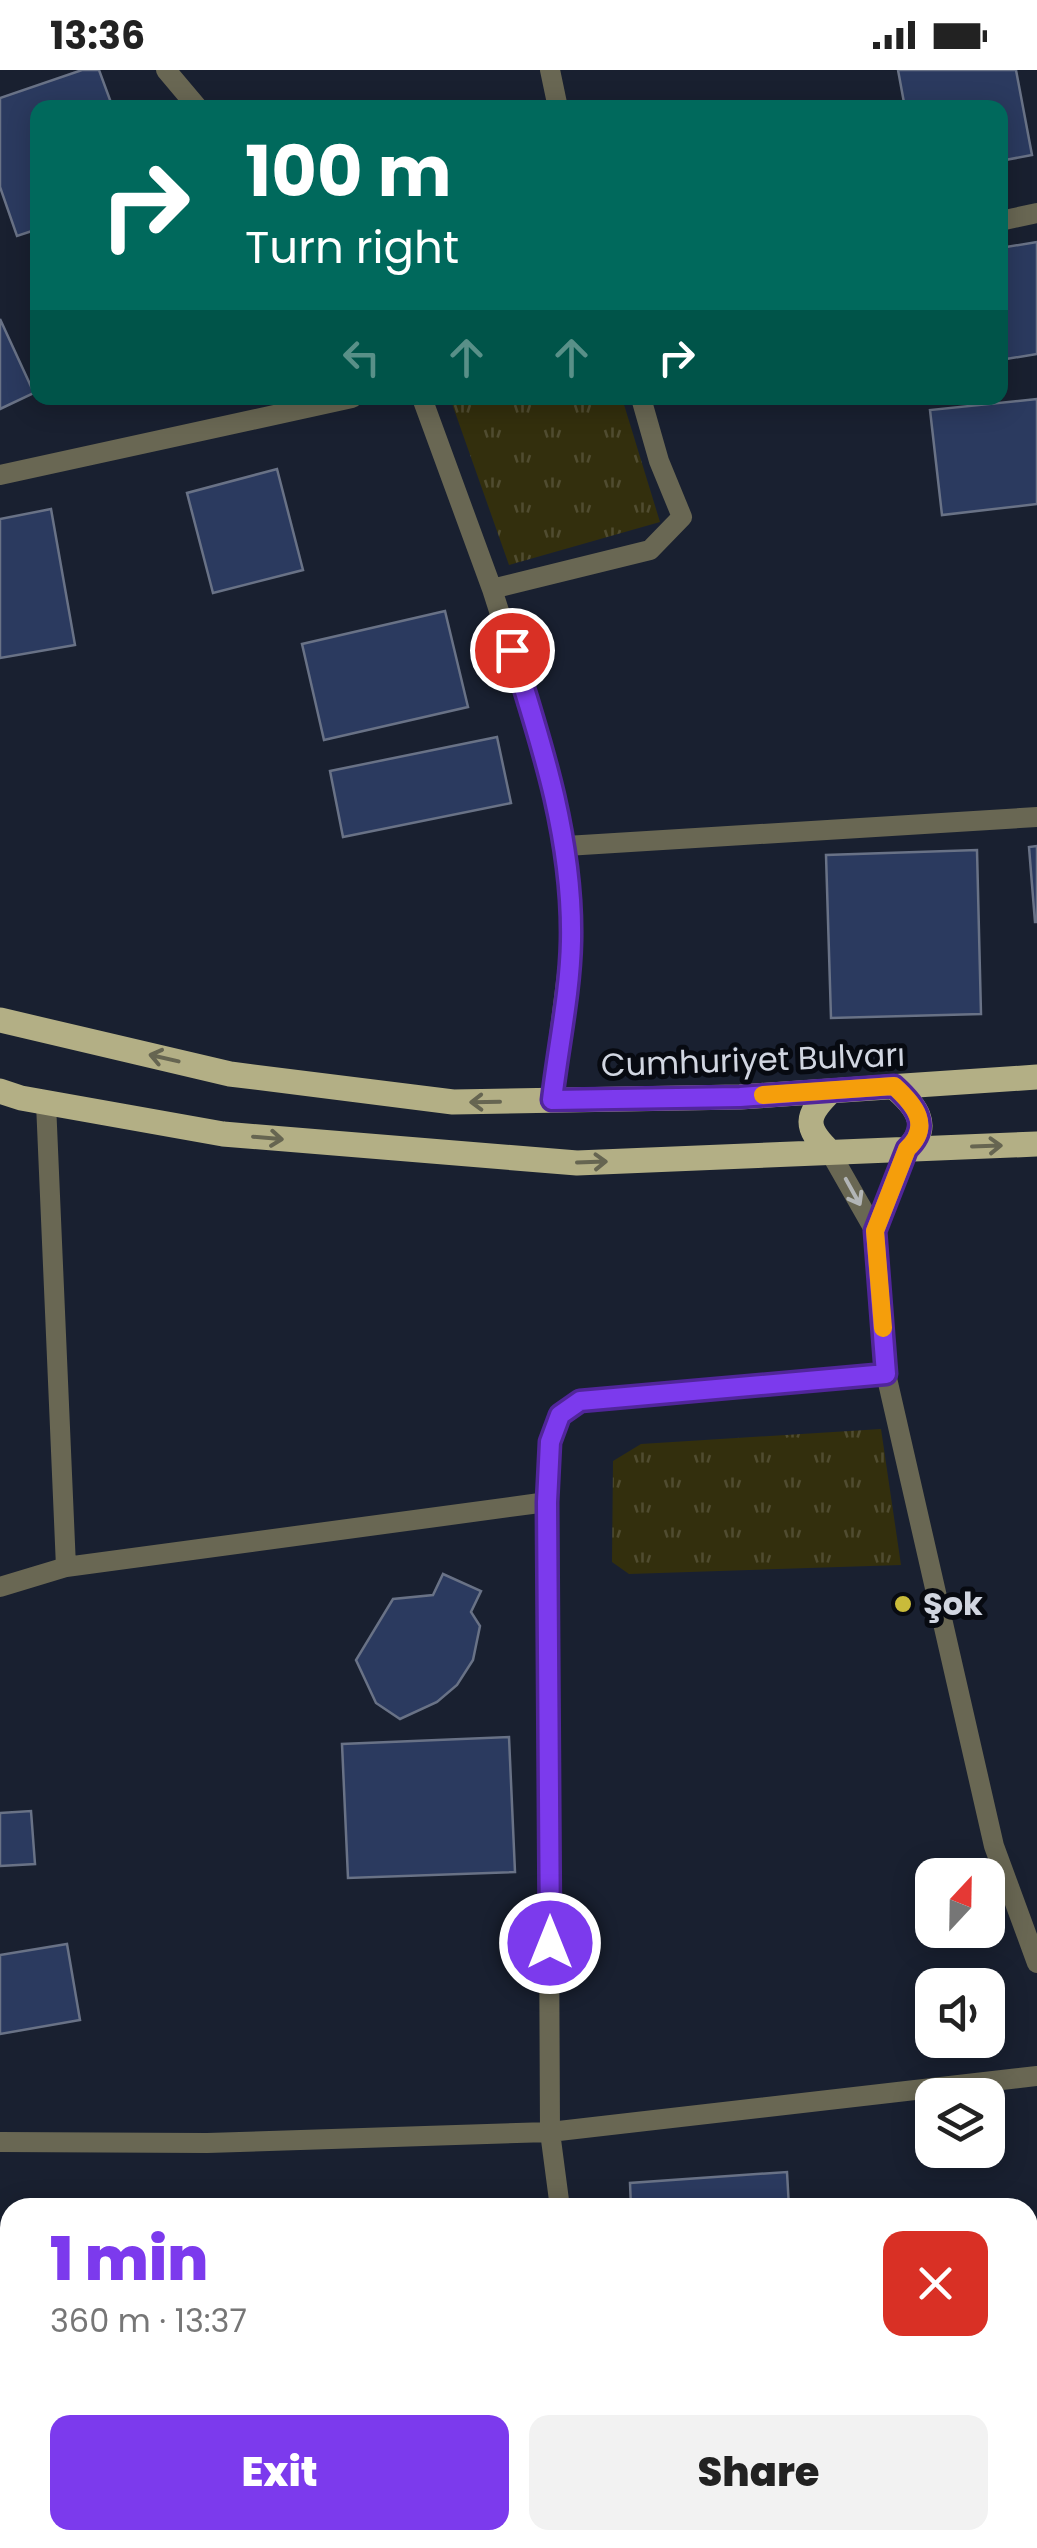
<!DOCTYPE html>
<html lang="en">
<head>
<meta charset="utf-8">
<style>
  :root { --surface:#fff; --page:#f2f2f2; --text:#222; --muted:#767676; --accent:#7c3aed }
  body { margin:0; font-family:Poppins,sans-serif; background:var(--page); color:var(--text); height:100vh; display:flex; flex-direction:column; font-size:38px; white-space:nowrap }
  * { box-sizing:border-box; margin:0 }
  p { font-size:32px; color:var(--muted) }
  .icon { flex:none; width:55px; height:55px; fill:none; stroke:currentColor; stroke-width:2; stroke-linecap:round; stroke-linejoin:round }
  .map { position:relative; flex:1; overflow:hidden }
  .side { position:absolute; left:0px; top:2128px; width:1038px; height:352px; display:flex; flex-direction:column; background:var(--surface); border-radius:30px 30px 0 0; box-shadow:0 5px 25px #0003 }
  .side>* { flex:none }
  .guide { position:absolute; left:30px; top:30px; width:978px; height:305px; border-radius:20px; box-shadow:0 5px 25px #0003; background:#00695c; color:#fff; overflow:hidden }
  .needle { width:65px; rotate:22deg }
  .fabs { position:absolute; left:915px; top:1788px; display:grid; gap:20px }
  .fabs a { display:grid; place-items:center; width:90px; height:90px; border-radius:20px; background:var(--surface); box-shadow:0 5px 25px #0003; font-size:50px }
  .pin { position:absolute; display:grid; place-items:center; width:85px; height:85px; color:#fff; margin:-42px; border:5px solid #fff; border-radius:50%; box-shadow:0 2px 10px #0007 }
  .me { position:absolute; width:110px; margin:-55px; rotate:0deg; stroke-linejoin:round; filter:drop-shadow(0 0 8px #0008) }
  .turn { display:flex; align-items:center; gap:35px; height:210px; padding:0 50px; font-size:45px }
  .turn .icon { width:130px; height:130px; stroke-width:2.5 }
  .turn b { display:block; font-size:70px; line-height:85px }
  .lanes { display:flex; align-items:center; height:95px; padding:0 50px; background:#0003; justify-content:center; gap:50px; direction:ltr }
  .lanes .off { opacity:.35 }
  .round { display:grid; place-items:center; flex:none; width:105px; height:105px; border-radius:20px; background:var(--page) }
  .headline { display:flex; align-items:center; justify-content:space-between; height:170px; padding:0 50px }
  h1 { font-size:60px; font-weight:800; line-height:75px; color:var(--accent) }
  .cta { display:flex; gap:20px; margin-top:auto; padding:20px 50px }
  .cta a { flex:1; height:115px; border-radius:20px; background:var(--accent); color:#fff; font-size:40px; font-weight:800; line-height:115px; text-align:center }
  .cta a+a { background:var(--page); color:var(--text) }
  .status { display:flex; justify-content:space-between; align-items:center; height:70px; padding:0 50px; background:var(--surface); direction:ltr }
  .status svg { height:28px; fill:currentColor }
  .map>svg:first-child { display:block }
</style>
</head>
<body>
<div class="status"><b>13:36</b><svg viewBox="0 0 49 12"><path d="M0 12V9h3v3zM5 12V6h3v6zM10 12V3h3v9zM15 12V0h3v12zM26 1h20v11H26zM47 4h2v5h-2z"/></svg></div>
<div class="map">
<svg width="1037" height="2478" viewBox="0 0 1037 2478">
  <defs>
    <pattern id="park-tufts" width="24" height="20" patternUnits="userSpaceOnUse" patternTransform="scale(2.5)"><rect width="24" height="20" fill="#332f0d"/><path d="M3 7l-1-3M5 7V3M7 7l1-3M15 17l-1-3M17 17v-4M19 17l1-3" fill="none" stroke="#504c30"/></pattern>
  </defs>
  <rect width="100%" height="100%" fill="#192030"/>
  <!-- park -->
  <path fill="url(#park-tufts)" d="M450,328H622L660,452L509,495Z
    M881,1359L901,1495L629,1504L612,1492L613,1391L641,1374Z"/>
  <!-- building -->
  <path fill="#2b3a5f" stroke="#697286" stroke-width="2.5" d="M82,0H99L113,38H38V159L17,166L0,117V28Z
    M898,0H1016L1032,85L1000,91V38H905Z
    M1037,172V284L1000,290V178Z
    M0,249L34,323L0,339Z
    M1037,329V434L942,445L930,340Z
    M277,399L303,500L213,523L187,423Z
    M51,439L75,575L0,588V449Z
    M445,541L468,637L324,670L302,574Z
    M497,667L511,733L343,767L330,701Z
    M1037,776V852H1035L1029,777Z
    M977,780L981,944L831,948L826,785Z
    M443,1504L481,1521L471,1542L480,1556L473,1590L457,1615L437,1632L400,1649L376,1633L356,1590L393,1529L433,1525Z
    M509,1667L515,1802L348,1808L342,1674Z
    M31,1741L35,1794L0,1796V1743Z
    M67,1874L80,1950L0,1964V1885Z
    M787,2102L789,2138H631L630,2113Z
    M660,2470H760L761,2478H661Z"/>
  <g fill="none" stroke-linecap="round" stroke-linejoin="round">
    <!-- street -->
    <path stroke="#696753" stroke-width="20" d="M166,0L198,38
      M550,0L558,38
      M1000,151L1037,143
      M422,328L492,519L541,672L566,776L571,872L551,1030
      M0,405L352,328
      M492,519L650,480L682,447L659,391L641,328
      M566,776L1037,747
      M46,1033L66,1497
      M830,1082L875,1161L886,1304L994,1776L1037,1893
      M875,1161L907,1079
      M0,1517L66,1497L547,1432
      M0,2072L207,2073L550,2062L1037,2006
      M560,2138L550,2062L547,1432L550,1373L560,1345L581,1331L886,1304
      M1028,2351L1037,2350
      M604,2470L605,2478
      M983,2470L985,2478"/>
    <!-- primary -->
    <path stroke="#b3af85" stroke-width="25" d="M0,950L230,1004L453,1032L740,1027L1037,1007
      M894,1017C915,1035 933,1056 907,1079
      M0,1021L21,1028L223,1064L577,1093L1037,1074
      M830,1082C804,1057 805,1046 831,1021"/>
  </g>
  <!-- one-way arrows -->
  <defs><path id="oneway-shaft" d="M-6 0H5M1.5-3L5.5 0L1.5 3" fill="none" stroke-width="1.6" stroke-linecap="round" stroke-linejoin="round" transform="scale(2.5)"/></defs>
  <g stroke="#666551">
    <use href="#oneway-shaft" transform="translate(164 988) rotate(-167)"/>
    <use href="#oneway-shaft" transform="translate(485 1032) rotate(179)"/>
    <use href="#oneway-shaft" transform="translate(268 1068) rotate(5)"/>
    <use href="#oneway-shaft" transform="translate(987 1076) rotate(-2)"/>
    <use href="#oneway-shaft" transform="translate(592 1092) rotate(-2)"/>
  </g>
  <use stroke="#b2b5b6" href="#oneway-shaft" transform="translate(853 1122) rotate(61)"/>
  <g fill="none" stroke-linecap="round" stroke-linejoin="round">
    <defs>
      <path id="route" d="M512,580C542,675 573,770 571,871C570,923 558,978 552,1030L740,1027L894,1016C915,1035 932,1056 907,1079L875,1161L886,1304L580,1331L560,1345L550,1372L547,1432L550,1873"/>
    </defs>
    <!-- route casing -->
    <use href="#route" stroke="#51269a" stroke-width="25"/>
    <!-- route -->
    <use href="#route" stroke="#7c3aed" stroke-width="18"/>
    <!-- slow -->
    <path stroke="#f59e0b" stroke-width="18" d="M763,1025L894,1016C915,1035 932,1056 907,1079L875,1161L883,1258"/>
  </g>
  <!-- markers -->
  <circle fill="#c9bb3a" stroke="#070a11" stroke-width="4" cx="903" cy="1534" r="10"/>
  <g text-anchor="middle" stroke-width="10" stroke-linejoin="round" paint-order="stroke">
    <!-- street labels -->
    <g font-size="32" fill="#d1d6e1" stroke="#070a11">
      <text transform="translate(753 990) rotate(-2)" y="11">Cumhuriyet Bulvarı</text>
    </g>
    <!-- poi labels -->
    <g font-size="32" font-weight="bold" fill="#d1d6e1" stroke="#070a11" text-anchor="start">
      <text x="923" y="1545">Şok</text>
    </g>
  </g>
</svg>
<div class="fabs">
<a><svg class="needle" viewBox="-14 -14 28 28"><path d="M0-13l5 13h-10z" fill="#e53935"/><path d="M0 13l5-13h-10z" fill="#767676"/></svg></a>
<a><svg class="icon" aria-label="sound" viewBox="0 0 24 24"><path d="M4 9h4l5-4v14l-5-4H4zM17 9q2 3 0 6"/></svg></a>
<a><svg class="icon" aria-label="layers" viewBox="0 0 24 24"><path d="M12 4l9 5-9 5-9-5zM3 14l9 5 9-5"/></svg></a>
</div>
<div class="pin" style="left:512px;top:580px;background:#d93025"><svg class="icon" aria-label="arrive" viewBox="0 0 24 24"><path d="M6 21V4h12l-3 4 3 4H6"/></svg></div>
<svg class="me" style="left:550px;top:1873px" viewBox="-20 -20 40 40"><circle r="17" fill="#7c3aed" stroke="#fff" stroke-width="3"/><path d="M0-11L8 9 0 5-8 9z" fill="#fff"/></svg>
<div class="guide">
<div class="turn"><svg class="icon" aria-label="right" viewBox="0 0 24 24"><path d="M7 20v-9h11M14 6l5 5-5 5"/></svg><div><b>100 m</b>Turn right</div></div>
<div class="lanes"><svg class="icon off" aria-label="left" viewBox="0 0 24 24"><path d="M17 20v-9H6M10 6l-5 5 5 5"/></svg><svg class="icon off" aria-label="ahead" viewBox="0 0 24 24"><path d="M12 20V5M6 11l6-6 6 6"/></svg><svg class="icon off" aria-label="ahead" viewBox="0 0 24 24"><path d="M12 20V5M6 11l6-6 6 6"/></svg><svg class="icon" aria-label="right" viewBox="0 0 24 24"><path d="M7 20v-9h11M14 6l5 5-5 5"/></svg></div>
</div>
<section class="side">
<div class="headline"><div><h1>1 min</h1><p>360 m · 13:37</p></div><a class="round" style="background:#d93025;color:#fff"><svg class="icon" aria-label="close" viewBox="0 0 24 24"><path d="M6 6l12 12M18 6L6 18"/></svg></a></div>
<div class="cta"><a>Exit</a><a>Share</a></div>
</section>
</div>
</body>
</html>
